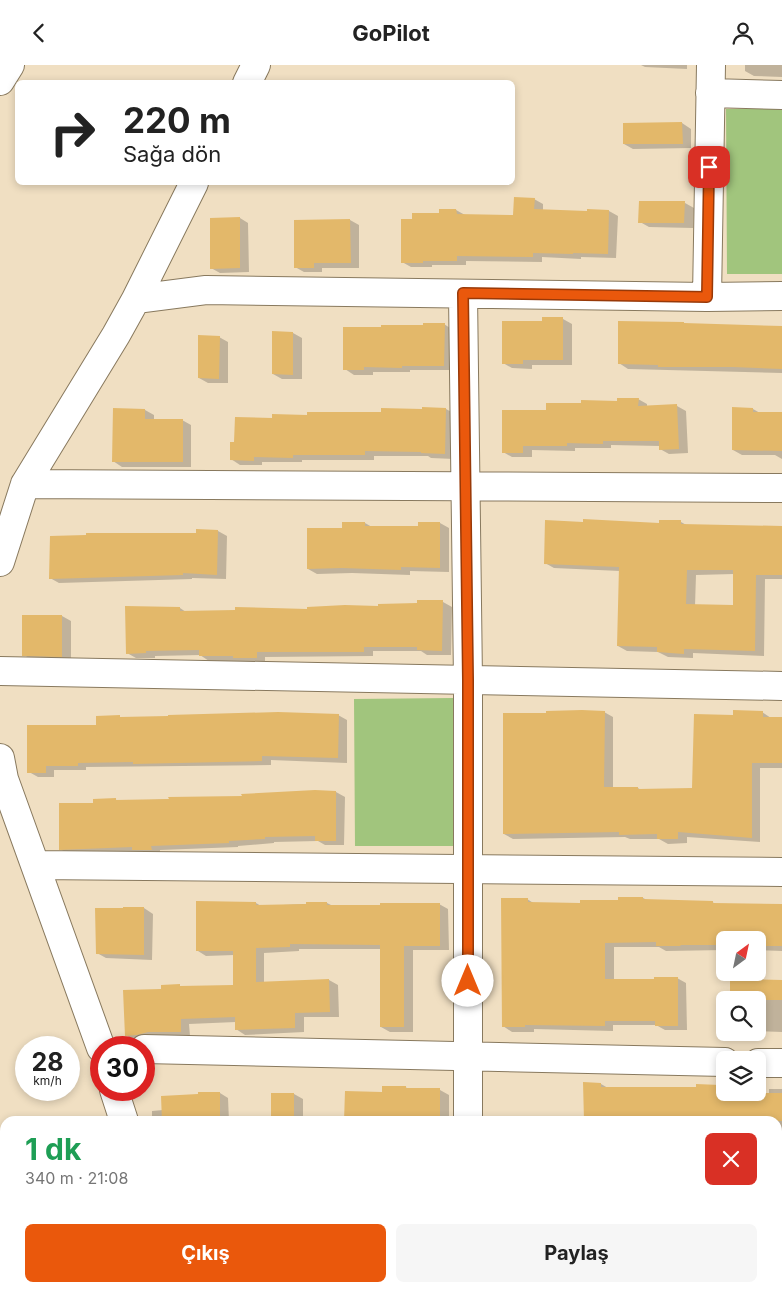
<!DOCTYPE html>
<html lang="tr">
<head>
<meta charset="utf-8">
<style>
  :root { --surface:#fff; --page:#f6f6f6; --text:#222; --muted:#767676; --accent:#ea580c }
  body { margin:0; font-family:Inter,sans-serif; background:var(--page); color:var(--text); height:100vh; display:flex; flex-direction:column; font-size:19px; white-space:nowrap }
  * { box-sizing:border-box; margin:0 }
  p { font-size:16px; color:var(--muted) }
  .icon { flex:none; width:28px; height:28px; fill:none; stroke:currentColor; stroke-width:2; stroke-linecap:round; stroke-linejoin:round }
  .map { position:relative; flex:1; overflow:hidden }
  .details { position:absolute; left:0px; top:1051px; width:782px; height:176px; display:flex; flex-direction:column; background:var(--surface); border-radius:15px 15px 0 0; box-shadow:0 2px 8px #0003 }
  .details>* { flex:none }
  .top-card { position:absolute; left:15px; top:15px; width:500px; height:105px; border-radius:8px; box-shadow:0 2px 8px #0003; background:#fff; color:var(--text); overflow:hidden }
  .needle { width:32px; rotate:33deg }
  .buttons { position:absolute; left:716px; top:866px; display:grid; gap:10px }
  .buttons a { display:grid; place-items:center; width:50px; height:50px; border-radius:8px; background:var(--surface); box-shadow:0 2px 8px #0003; font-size:25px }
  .speed { position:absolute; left:15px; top:971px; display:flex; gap:10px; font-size:25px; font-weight:700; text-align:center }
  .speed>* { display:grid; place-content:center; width:65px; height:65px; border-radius:50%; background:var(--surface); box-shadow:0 2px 8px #0003; line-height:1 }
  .speed small { font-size:12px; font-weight:400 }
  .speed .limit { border:8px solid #d22; background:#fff; color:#111 }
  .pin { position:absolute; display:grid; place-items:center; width:42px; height:42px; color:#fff; margin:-21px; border-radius:10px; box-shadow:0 2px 8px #0006 }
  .me { position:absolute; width:55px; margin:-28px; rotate:0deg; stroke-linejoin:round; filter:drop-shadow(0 0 4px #0008) }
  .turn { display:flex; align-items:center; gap:18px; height:105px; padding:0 25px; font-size:22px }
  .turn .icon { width:65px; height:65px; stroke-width:2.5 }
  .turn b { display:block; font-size:35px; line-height:42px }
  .round { display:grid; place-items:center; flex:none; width:52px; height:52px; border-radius:8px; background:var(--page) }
  .headline { display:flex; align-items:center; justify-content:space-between; height:85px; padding:0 25px }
  h1 { font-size:30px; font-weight:700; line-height:38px; color:#1e9e55 }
  .action { display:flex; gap:10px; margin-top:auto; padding:10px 25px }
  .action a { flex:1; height:58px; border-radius:8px; background:var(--accent); color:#fff; font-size:20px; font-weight:700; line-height:58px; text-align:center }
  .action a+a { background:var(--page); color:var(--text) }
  header { display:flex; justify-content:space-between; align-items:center; height:65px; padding:0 25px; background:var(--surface); font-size:22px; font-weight:700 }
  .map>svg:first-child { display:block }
</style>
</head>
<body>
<header><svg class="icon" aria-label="back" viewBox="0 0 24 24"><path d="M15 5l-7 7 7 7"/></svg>GoPilot<svg class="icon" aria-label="person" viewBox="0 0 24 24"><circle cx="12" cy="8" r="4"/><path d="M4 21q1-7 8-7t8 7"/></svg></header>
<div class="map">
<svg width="782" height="1227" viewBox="0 0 782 1227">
  <rect width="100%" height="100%" fill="#f0dfc2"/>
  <!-- green -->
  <path fill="#a1c57d" d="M726,44H782V209H727Z
    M453,633V781H355L354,634Z
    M599,1223V1227H487V1222Z"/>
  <!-- shadow -->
  <path fill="#0003" fill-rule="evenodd" d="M641,0H687V4L645,2Z
    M745,0H782V12L754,11L745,6Z
    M682,58L691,64V83L633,84L624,79V59Z
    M534,134L543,139V146H609L618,151L616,193L581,192V194L542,192V197L466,196V200H432V202H411L402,197L413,155L456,145L465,150L514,151Z
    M685,138L694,143L693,163L649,162L640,157Z
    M240,153L248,158L249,207L220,208L211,203Z
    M350,155L359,160V203H322V207H304L295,202Z
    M563,254L572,259V300H532V304L512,303L503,298L543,257Z
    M620,257L684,258L688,260L782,263V308L628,304L619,298Z
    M444,259L453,265V305H410V307H373V310H354L345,304L425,261Z
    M274,268H293L302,273V314H282L273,309Z
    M219,272L228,277V318H208L199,313Z
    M638,334L647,339V342L677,341L686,346L688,388L669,389L660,384V381L611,380V383H575V386L532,385V392H512L503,387L547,346Z
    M423,343L446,344L455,349L454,394L431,393L428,391H374V395H302V397H262V400H240L231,394L236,378L273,354L309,351L423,346Z
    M114,344L145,345L154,350V355H182L191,360V402H122L113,396Z
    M753,344L760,348H782V394L775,390H742L733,385Z
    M681,457L688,461L782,462V514H765L764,591L693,588V593L668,592L658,587L627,586L618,581L620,506L554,503L545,498L660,459ZM734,509V542L695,541L696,510Z
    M343,458H365L372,462H419V458H440L449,463V507L410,506V510L352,508L317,509L308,504L343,464Z
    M197,466H218L227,471L226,514L192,513V514L59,518L50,513L197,469Z
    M443,537L452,542L451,590H427L421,586H373V591L265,592V598L244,597L241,596H209L200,590L155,591V593H136L127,588L180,543L186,547L308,545L379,542Z
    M62,551L71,556V596L33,595L24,590Z
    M604,647L613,652V723H638L642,726L693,724L734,652L762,647L771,653H782V703H760V777L687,772V778L668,779L659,774H630L625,772L513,774L504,769Z
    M338,650L347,655V698L271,695V700L86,702V705H54V712H38L29,707L97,661L120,652L124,654Z
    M336,727L345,732L344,780H325L318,776L274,777V778L238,781V782L160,785V790H142L137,787L69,789L60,784L94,739L115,734L118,736L243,732Z
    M643,833L647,835L712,837L716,839L782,840V886L758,885V875H725V885L666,886L659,882H614V915H656L677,913L686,918L687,965H665L656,960H613V966L534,964V967H512L503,961L527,834L535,839H581Z
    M256,838L261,841L327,838L333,841L439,839L448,844L449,885H413V967H390L381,962L382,884H299V886L264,888V918L329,915L338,920L339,952H304V967L245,970L236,964V957L189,959L190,971L135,975L126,970L163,925L180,921L183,923L235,921L234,890L206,891L198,886Z
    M144,843L153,849L152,895L106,893L97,888Z
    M732,912H759L766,916H782V967L758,966V935H731Z
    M585,1019H601L608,1023H697L719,1021L725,1024V1028H769V1024H782V1156H778V1056H585Z
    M405,1022L409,1024L440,1025L449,1030V1056H346V1027L383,1028Z
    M220,1028L228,1033L229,1056H152V1046L163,1045Z
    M273,1029H294L303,1034V1056H273Z
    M778,1218H782V1227H772V1222H778Z
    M260,1222L265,1226H346V1224L449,1222L456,1227H218V1223Z
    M622,1222H723L726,1224V1227H622Z"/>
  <!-- building -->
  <path fill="#e3b86a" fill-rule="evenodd" d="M682,57L683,79H623V58Z
    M514,132L535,133L534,144L587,146V144L609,145L608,189L573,188V189L533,188V192L457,191V196H423V198H401V154H412V148H439V144H456L457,149L513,150Z
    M639,136H685L684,158H638Z
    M240,152V203L210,204V153Z
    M350,154L351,198H314V203H294V155Z
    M542,252H563V295H523V299H502V256H542Z
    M618,256L684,257V258L782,261V304L733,302H658V300L618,299Z
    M423,258H445L444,301H402V303L364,302V305H343V262H381V260H423Z
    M272,266L293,267V310L272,309Z
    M198,270L220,271L219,314L198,313Z
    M617,333H639L638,341L677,339L679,384L659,385V376H603V379L567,378V381H523V388H502V345H546V338H581V335L617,336Z
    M422,342L446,343L445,389L421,388V387L365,386V390H293V393L254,392V396L230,395V377H234L235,352L272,353V349L307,350V347H381V343L422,344Z
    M732,342L753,343V347H782V386L732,385Z
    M113,343L145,344V354H183V397H112Z
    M583,454L659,458V455H681V459L782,461V510H756L755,586L684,584V589L657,587V582L617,581L619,502L544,499L545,455L583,457ZM687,505H733V540L686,539Z
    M342,457H365V461H418V457H440V503L401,502V505L342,503L307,504V463H342Z
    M196,464L218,465L217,510L183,508V510L49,514L50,471L86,470V468H196Z
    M417,535H443L442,586L417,585V582H364V587H257V593H233V591H199V585L146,586V588L126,589L125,541L180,542V546L235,545V542L307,544V542L345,540L378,541V539L417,538Z
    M22,550H62V592L22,591Z
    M582,645L605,646L604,722H638V724L692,723L694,649L733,650V645L763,646V652H782V698H752V773L678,767V774H657V769L619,770V767L503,769V648H546V646Z
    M278,647L339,649L338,693L262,691V696L133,699V697L78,698V701H46V708H27V660H96V651L120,650V652L168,651V650Z
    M315,725L336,726V776H315V771L265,772V774L229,776V778L151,781L152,785H132V782L59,785V738H93V734L116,733V735L169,734L168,732L242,731L241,729Z
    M618,832H643V834L713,836V838L782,839V881H758V875H717V880H681L680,881H656V877L605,878V914H654V912H678V961H655V956H605V961L525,960V962H502L501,833H528V837L580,838V835H618Z
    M196,836L256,837V840L306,839V837H327V840H380V838H440V881H404V962H380V880L290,879V882L256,883V917L329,914L330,947L295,948V963L235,965V952L181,954V967H148L137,970L125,971L123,925L161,924V920L180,919V921L233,920V886H196Z
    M123,842H144V890L96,889L95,843H123Z
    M730,914L782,915V935H730Z
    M583,1017L601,1018V1022H696V1019L720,1020V1028H782V1056H584Z
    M382,1021H406V1023H440V1056H344L345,1026L382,1027Z
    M198,1027H220V1056H162L161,1031L198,1029Z
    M271,1028H294V1056H271Z"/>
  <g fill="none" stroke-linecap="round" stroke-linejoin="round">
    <defs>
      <path id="minor" d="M0,16L10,0
        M247,18L256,0
        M710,28L782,30
        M463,229L468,615V1056
        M707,232L711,0
        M136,234L194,118
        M25,419L782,423
        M0,497L25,419L116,270L136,234L206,225L707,232L782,231
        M0,606L782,621
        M0,693L4,714L101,983
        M36,800L782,807
        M144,984L725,997
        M758,998H782
        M114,1025L124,1056
        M778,1191H782
        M180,1222L182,1227
        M469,1222V1227"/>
    </defs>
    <!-- minor casing -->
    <use href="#minor" stroke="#88795e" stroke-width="30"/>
    <!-- minor -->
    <use href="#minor" stroke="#fff" stroke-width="28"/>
  </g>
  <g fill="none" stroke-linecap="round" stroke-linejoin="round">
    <defs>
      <path id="route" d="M468,916V615L463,228L707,232L709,102"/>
    </defs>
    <!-- route casing -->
    <use href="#route" stroke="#983908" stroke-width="12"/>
    <!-- route -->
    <use href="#route" stroke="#ea580c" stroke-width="9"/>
  </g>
</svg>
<div class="buttons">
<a><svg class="needle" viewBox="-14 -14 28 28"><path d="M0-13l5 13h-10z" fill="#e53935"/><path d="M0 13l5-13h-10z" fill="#767676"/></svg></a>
<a><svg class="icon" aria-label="search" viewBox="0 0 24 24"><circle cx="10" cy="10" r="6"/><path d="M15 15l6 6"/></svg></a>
<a><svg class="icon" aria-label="layers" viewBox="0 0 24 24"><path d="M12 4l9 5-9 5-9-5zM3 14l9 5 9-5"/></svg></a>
</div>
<div class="speed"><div>28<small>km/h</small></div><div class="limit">30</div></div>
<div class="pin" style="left:709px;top:102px;background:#d93025"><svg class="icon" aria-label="arrive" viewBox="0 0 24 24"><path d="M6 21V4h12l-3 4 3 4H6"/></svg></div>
<svg class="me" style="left:468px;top:916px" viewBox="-20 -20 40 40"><circle r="19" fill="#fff"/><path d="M0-13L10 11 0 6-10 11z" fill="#ea580c"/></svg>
<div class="top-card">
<div class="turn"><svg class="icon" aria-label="right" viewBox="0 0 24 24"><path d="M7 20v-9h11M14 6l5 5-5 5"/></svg><div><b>220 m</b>Sağa dön</div></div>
</div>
<section class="details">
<div class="headline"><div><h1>1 dk</h1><p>340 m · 21:08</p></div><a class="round" style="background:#d93025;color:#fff"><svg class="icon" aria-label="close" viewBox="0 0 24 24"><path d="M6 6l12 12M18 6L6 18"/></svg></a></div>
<div class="action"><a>Çıkış</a><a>Paylaş</a></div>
</section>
</div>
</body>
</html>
